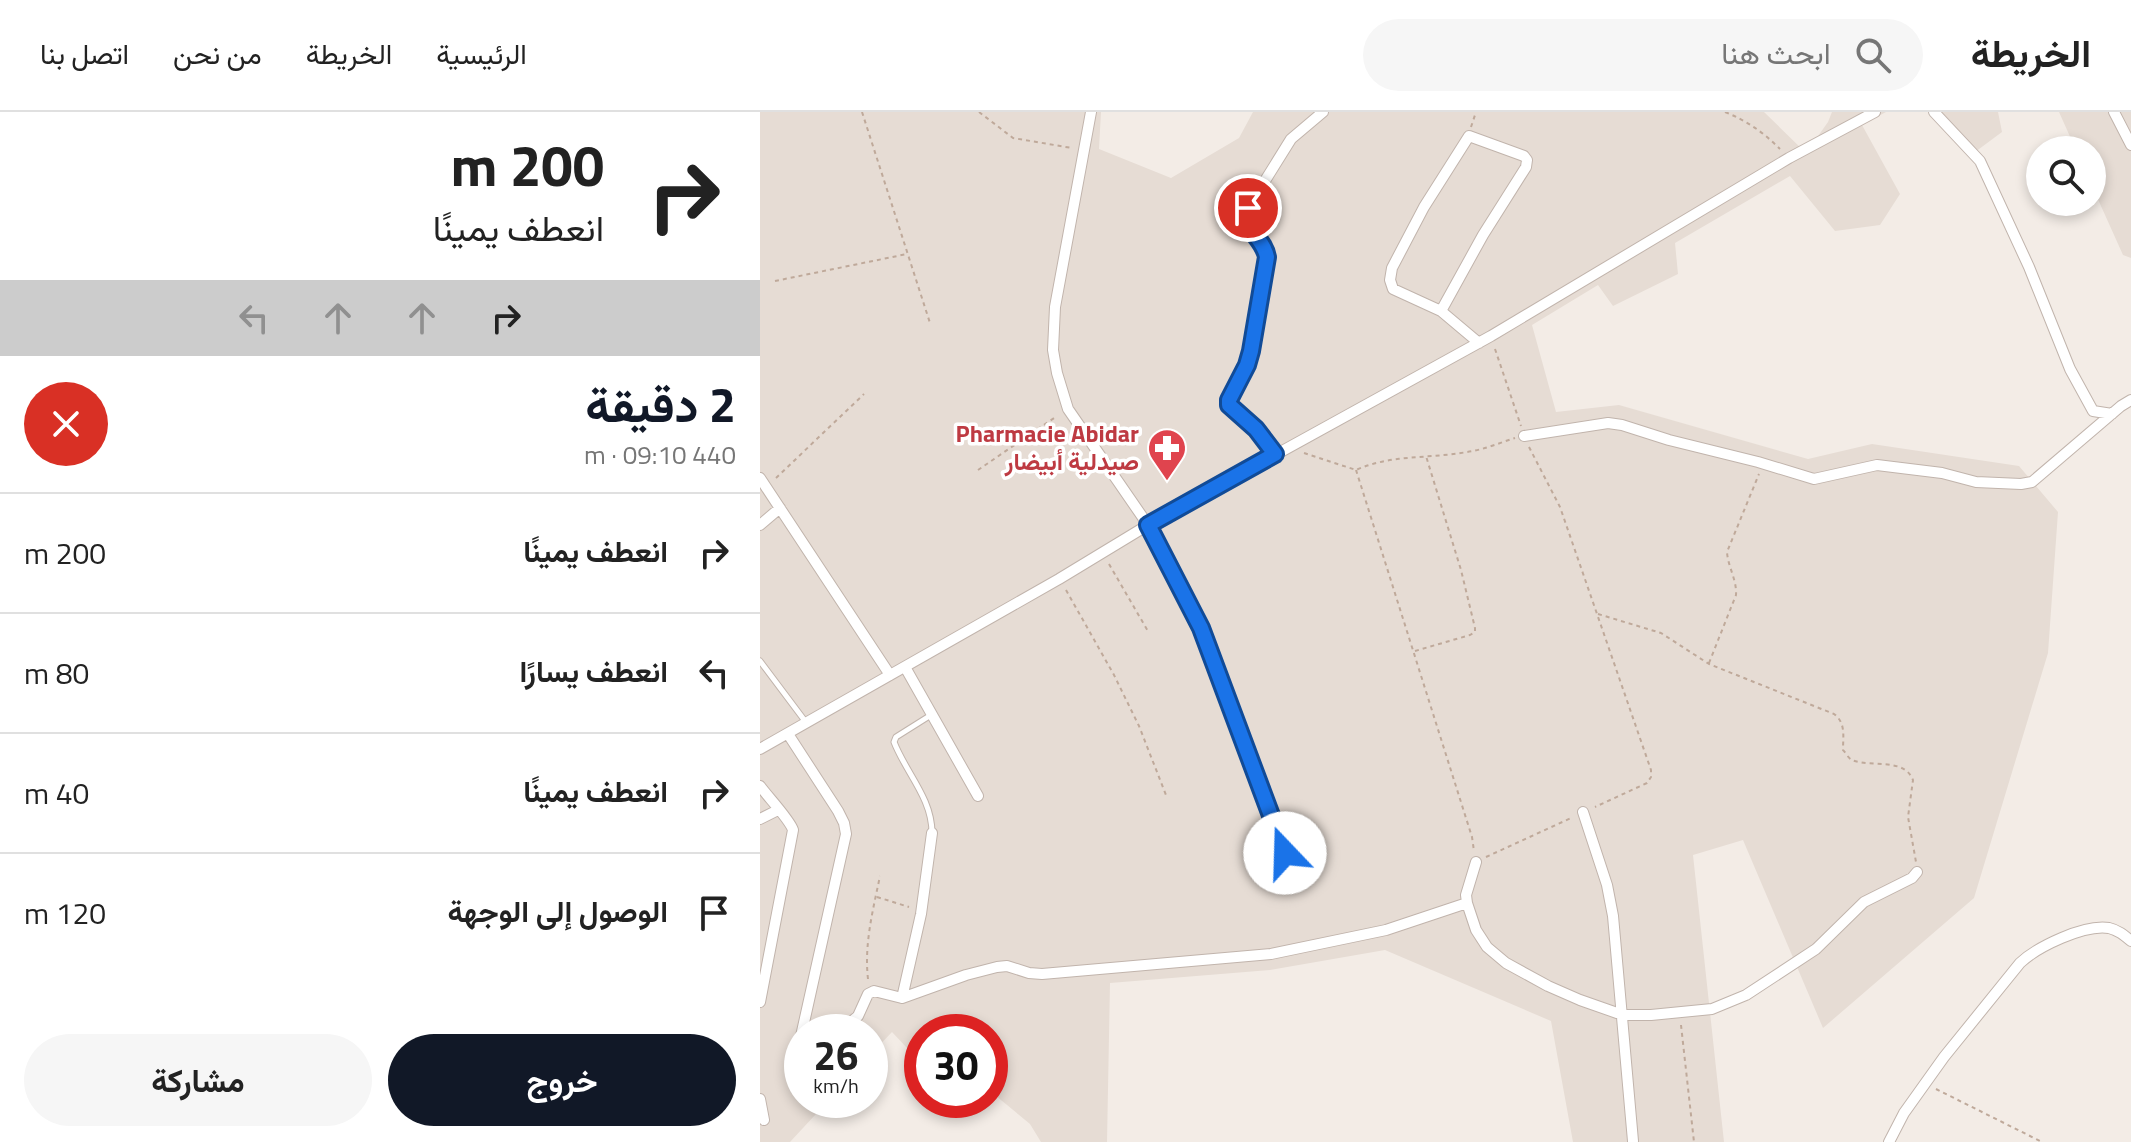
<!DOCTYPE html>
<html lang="ar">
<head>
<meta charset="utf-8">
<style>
  :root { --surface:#fff; --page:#f6f6f6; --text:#222; --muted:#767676; --line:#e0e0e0; --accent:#111827 }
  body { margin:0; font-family:"Titillium Web",Vazirmatn,sans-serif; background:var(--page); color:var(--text); direction:rtl; height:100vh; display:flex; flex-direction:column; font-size:30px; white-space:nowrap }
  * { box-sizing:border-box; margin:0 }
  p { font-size:26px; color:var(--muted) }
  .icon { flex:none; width:44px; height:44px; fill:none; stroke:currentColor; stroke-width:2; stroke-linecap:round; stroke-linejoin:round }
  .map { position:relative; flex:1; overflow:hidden; direction:ltr }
  .panel { display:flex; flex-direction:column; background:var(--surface); width:760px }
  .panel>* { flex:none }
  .guide { background:#fff; color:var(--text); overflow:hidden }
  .fabs { position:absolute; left:1266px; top:24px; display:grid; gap:16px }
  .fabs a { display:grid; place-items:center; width:80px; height:80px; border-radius:50%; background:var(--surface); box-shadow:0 4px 12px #0003; font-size:40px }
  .speed { position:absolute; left:24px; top:902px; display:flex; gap:16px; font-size:40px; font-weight:700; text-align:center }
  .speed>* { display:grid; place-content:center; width:104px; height:104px; border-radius:50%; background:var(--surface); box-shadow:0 4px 12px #0003; line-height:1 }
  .speed small { font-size:20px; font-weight:400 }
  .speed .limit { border:12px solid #d22; background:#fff; color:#111 }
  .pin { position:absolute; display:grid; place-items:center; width:68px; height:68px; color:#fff; margin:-34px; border:4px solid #fff; border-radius:50%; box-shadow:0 2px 8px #0007 }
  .me { position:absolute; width:88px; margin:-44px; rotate:339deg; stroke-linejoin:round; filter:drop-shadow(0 0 6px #0008) }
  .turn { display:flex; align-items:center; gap:28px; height:168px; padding:0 24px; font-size:36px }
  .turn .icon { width:104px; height:104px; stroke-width:2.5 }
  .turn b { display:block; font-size:56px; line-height:68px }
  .lanes { display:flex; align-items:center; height:76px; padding:0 24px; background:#0003; justify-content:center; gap:40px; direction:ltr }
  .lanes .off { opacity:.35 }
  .round { display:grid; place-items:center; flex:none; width:84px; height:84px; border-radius:42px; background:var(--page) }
  .summary { display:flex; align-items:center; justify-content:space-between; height:136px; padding:0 24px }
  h1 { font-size:48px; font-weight:700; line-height:60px; color:var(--accent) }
  .primary-button { display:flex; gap:16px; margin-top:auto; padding:16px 24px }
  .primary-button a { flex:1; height:92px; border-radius:48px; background:var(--accent); color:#fff; font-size:32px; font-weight:700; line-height:92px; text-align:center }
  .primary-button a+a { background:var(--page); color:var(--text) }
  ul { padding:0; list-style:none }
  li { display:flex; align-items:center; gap:24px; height:120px; padding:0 24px; border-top:2px solid var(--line) }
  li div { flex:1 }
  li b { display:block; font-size:30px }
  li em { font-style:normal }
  header { display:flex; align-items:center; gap:48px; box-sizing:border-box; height:112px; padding:0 40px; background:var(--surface); border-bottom:2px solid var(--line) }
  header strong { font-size:38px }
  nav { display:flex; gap:44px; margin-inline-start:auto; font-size:28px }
  .search { width:560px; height:72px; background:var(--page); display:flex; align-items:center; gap:20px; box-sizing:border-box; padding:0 28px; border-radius:44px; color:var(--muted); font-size:30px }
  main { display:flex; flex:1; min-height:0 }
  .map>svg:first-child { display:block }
</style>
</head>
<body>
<header>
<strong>الخريطة</strong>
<div class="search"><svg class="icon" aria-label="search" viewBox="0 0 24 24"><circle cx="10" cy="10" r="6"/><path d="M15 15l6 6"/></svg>ابحث هنا</div>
<nav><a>الرئيسية</a><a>الخريطة</a><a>من نحن</a><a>اتصل بنا</a></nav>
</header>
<main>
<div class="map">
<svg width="1371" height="1030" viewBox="0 0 1371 1030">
  <rect width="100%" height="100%" fill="#f3ece6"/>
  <!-- residential -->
  <path fill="#e6dcd4" d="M0,0H341L339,37L411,66L479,26L493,0H1004L1046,41L1068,10L1072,0H1126L1102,13L1140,82L1120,113L1075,119L1030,64L915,131L918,162L853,194L838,173L772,213L796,300L859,293L1048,347L1112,332L1259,354L1298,400L1288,541L1214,786L1063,916L983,728L933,743L964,1030H813L791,909L625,838L510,858L350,871L347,1030H281L270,1012L230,979V920H162V952L132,920L110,943V920H42V988H69L30,1030H0Z
    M1176,0H1238L1242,20L1211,43Z
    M1299,0H1371V146L1363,143L1332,74V38H1316Z"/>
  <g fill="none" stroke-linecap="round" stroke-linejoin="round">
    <defs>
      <path id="service" d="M0,549L45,609
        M171,603L136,625L134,630C146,661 172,686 172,721"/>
      <path id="minor" d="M331,0L295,195L293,238L297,261L308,297L388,413L441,516L525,741
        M1174,0L1220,49L1269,155L1310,257L1333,299L1352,302
        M1354,0L1371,33
        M681,199L723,123L766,55L767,48L764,44L709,24L664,95L632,156L630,168L633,177L681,199L719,231
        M764,324L848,311L862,313L909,328L998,350L1054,367L1117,353L1182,361L1216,370L1261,372L1272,370L1361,294L1371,288
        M515,342L496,317L469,293V288L487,253L491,239L507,145C503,124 481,119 488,96L531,27L563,0
        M0,366L130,563
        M0,413L20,396
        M145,555L218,684
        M28,622L78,699L84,711L86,722L39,933L42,941
        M0,637L299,467L388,413L731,224L1029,46L1115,0
        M0,674C8,685 30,708 33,718L0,890
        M823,700L847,773L853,804L873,1029
        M0,707L18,698
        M716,750L706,783L707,791L716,818L727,835L746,851L788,874L820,888L857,901L871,903H891L952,897L986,883L1056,837L1104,790L1152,766L1157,760
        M142,886L161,802L172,721
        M79,920L98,904L108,882L114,879L142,886L206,863L237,855L247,854L269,861L282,862L511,842L626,818L707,791
        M0,987L4,1008
        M1129,1030L1144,1001L1184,945L1260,851C1277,835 1324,812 1349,816C1358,818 1364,823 1371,829"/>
    </defs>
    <!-- service casing -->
    <use href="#service" stroke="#c1b4ac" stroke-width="7"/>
    <!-- minor casing -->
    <use href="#minor" stroke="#c1b4ac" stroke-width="12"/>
    <!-- path -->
    <path stroke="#bfa99a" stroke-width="2" stroke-dasharray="4 4" stroke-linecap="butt" d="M102,0L170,211
      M219,0L253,26L312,36
      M965,0C987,9 1003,20 1020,37
      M711,15L716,0
      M15,169L147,142
      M735,237L761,314
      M769,335L800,395L891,658V665L887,671L835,695
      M544,341L596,358C632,342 669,347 707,340C723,338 739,331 755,326
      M218,358L297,304
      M596,358L712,725L714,739
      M16,366L104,282
      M349,452L389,521
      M306,478L354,563L379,614L406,683
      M838,502L901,521L949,552L1074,602C1086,611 1083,624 1083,638C1086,641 1088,646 1092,648C1111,656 1144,645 1153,668L1148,705L1156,750
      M655,539L710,523L715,520V516L701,458L666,344
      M949,551L976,483C977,468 968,455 967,440L999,362
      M726,745L811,706
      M117,785L149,795
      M108,867C104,832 113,798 120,764
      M921,913L934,1030
      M1176,977L1282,1030"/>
    <!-- service -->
    <use href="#service" stroke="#fff" stroke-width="5"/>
    <!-- minor -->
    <use href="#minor" stroke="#fff" stroke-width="10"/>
  </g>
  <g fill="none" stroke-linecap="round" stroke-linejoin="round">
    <defs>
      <path id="route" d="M488,96C482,119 503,124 507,145L491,239L487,253L469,288V293L496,317L515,342L388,413L441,516L525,741"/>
    </defs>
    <!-- route casing -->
    <use href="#route" stroke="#114b97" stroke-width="20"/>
    <!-- route -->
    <use href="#route" stroke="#1a73e8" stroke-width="14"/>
  </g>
  <!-- icons -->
  <defs>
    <symbol id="pharmacy-pin" viewBox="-11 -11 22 30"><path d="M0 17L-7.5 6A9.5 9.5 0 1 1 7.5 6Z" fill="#e0444e" stroke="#fff"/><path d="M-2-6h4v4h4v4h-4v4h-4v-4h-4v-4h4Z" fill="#fff"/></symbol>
  </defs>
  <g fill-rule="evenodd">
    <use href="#pharmacy-pin" x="385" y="314" width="44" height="60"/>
  </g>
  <g text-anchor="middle" stroke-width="7" stroke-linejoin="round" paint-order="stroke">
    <!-- health labels -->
    <g font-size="24" font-weight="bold" fill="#be3a42" stroke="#fff" text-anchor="end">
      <text x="379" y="330">Pharmacie Abidar<tspan x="379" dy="28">صيدلية أبيضار</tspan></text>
    </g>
  </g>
</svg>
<div class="fabs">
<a><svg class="icon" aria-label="search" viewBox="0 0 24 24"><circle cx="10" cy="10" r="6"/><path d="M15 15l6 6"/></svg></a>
</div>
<div class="speed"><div>26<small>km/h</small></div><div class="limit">30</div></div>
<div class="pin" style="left:488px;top:96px;background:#d93025"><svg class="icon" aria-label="arrive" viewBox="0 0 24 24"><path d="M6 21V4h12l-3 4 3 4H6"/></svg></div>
<svg class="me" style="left:525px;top:741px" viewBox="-20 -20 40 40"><circle r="19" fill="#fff"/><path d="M0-13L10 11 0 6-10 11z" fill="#1a73e8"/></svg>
</div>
<section class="panel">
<div class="guide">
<div class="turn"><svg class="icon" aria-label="right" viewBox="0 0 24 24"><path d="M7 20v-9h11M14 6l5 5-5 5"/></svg><div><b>200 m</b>انعطف يمينًا</div></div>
<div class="lanes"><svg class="icon off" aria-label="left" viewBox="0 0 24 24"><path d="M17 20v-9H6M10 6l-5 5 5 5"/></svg><svg class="icon off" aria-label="ahead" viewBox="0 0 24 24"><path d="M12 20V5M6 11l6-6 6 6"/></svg><svg class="icon off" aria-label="ahead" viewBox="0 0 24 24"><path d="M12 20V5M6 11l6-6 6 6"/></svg><svg class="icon" aria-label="right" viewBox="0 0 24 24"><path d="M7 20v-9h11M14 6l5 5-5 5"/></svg></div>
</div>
<div class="summary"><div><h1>2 دقيقة</h1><p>440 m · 09:10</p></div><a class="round" style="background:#d93025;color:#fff"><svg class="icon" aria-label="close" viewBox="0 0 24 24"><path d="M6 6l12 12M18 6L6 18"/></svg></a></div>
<ul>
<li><svg class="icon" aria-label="right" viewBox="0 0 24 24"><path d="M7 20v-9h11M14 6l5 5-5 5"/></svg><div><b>انعطف يمينًا</b></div><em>200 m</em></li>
<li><svg class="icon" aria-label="left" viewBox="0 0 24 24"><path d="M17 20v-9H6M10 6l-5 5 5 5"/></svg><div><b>انعطف يسارًا</b></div><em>80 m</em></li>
<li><svg class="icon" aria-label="right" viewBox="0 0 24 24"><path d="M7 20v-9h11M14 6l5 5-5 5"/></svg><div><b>انعطف يمينًا</b></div><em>40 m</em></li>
<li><svg class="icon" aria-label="arrive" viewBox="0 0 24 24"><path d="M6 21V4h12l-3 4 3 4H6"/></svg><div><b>الوصول إلى الوجهة</b></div><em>120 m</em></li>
</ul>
<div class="primary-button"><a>خروج</a><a>مشاركة</a></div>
</section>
</main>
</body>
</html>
